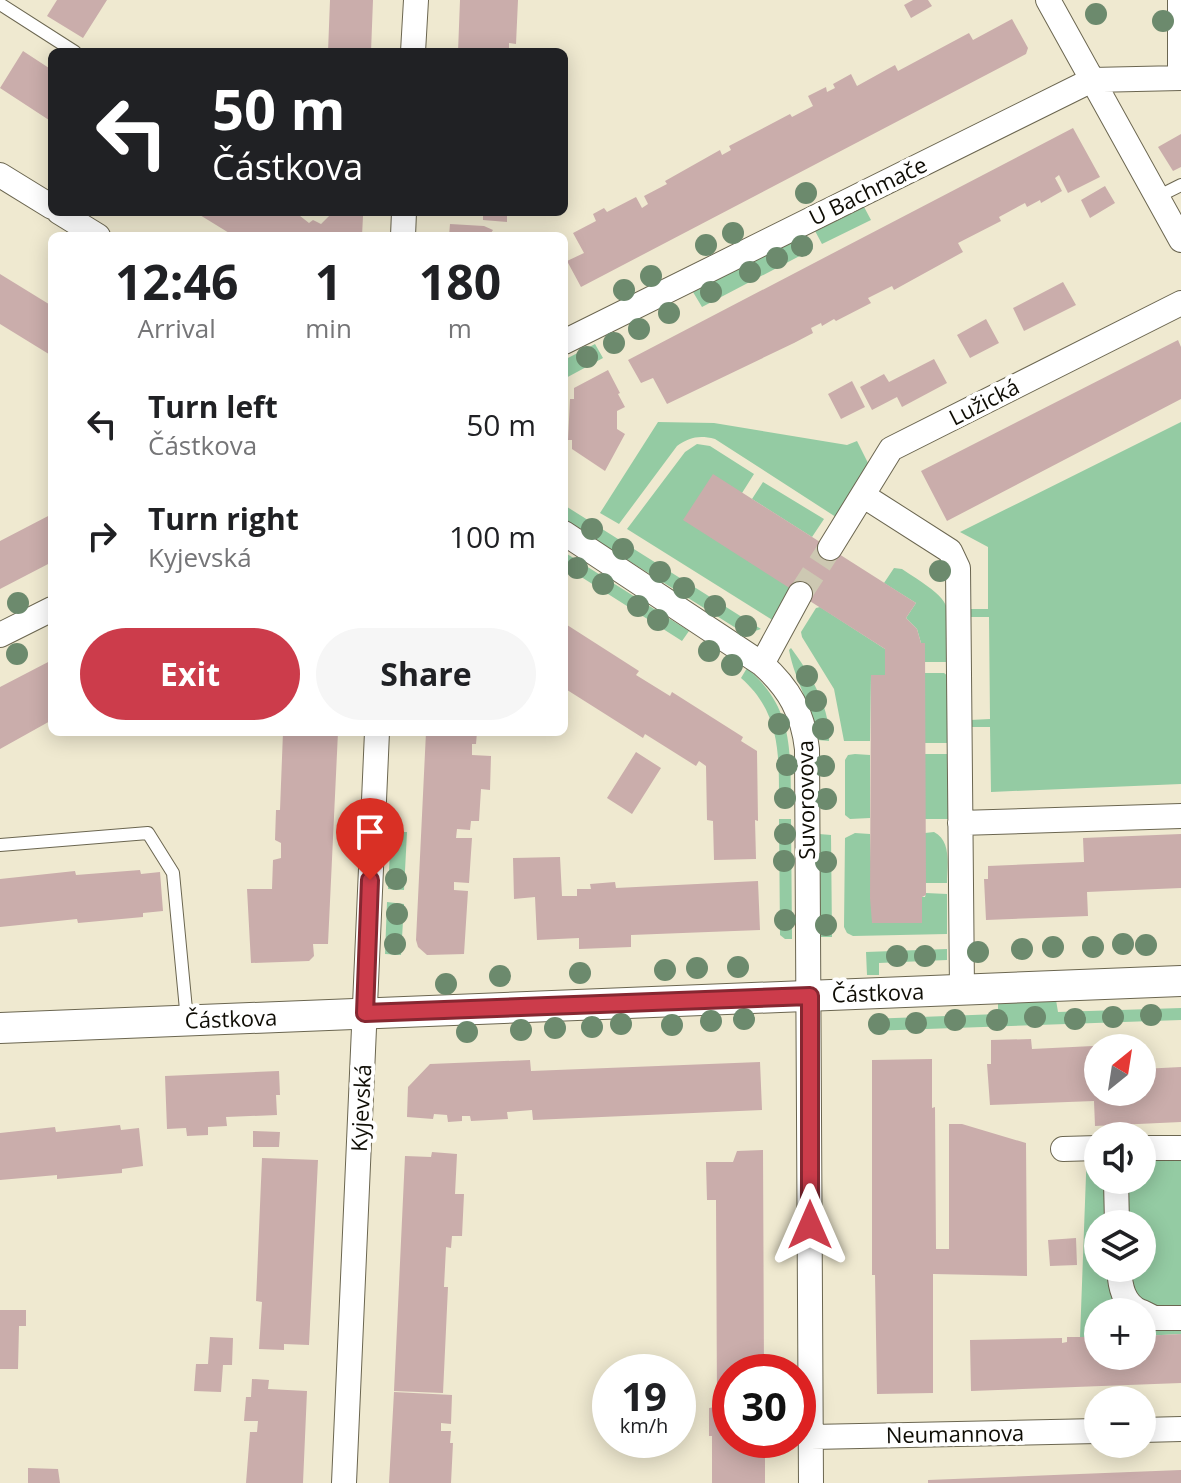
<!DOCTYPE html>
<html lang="en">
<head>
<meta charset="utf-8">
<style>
  :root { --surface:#fff; --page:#f6f6f6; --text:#202124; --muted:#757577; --accent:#cc3c4b }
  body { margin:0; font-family:"Open Sans",sans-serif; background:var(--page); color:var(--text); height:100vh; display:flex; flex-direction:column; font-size:30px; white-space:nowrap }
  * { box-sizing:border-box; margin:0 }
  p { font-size:26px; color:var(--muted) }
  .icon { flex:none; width:44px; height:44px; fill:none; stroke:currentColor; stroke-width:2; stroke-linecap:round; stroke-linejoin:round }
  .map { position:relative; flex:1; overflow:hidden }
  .drawer { position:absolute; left:48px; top:232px; width:520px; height:504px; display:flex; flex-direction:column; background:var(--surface); border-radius:12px; box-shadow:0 4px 20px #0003 }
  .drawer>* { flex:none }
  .hud { position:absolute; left:48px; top:48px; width:520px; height:168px; border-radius:12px; box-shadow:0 4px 20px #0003; background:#202124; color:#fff; overflow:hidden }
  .needle { width:52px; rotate:30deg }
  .controls { position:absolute; left:1084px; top:1034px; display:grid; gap:16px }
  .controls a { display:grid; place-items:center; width:72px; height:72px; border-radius:50%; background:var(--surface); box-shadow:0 4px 20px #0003; font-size:40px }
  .speed { position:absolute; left:592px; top:1354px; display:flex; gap:16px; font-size:40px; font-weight:700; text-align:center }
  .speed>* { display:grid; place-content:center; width:104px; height:104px; border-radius:50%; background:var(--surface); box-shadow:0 4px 20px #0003; line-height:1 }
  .speed small { font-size:20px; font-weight:400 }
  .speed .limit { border:12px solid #d22; background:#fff; color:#111 }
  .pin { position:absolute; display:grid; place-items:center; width:68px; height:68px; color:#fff; margin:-82px -34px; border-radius:50% 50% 50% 0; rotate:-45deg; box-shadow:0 0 8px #0007 }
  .pin .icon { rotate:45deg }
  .me { position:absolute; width:88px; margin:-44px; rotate:0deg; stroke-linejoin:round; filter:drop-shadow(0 0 6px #0008) }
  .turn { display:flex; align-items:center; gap:28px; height:168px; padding:0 32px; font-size:36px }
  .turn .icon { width:104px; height:104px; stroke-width:2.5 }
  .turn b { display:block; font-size:56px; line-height:68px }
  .eta { display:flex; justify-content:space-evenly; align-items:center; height:136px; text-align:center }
  .eta b { font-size:48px; font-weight:700; line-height:56px }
  .cta { display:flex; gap:16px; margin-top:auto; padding:16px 32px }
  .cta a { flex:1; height:92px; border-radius:48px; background:var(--accent); color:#fff; font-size:32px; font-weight:700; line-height:92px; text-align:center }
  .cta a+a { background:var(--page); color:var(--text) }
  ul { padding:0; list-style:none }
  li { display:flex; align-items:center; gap:24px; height:112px; padding:0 32px }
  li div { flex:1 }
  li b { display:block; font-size:30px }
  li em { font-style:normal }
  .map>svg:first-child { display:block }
</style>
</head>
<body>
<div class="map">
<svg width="1181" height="1483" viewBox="0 0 1181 1483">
  <rect width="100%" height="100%" fill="#efe9d0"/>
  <!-- green -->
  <path fill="#94cba3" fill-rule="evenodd" d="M863,205L871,220L822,244L814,229Z
    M805,233L813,249L702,307L693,292Z
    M595,344L603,358L564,379V360Z
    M658,422L714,423L847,445L857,441L871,469L839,519L715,439C699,435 690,437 677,446L619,524L600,513Z
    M1181,422V784L991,792L990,727H970V720L990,719L989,617H969V609H988V547L960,532Z
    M697,444L710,446L754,474L742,493L793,589L774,621L627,529L685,452Z
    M763,482L824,519L812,537L752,499Z
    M564,505L761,629L749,633L739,630L564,520Z
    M564,552L689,631L682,641L564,566Z
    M894,568L902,569C955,604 950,599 949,662H925V643H921L917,629L906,618L916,603L884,583Z
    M820,607L885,649V675H871L870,741H844L834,689L802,637L801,632L816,608Z
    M791,648C810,674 831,707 829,741L818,740C813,708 795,682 789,650Z
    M747,668C793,708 790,747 791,802L779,801C779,753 780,712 741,678Z
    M925,673H944L948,676V743H925Z
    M855,754L870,755V818L850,819L845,815V760L848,755Z
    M925,754H950L951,819H925Z
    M779,819H791L792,939H785L780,935Z
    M391,832H407L404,890L388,889Z
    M934,832C952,841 947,866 947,883H925V833Z
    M855,833L870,834L873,923H922V897H925L926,893L947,894V934L853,936L847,933L844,927L845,838Z
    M819,834L831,835L832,937H820Z
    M387,902L404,904L401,955L385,954Z
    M947,949V960L879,963V975H867L866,952Z
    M1056,1000L1058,1012L1181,1008V1020L870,1031L869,1019L998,1014V1002Z
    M1087,1148H1098V1180H1142V1148H1181V1334L1142,1336V1312H1098V1337L1080,1338ZM1098,1224H1142V1268H1098Z"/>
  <!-- building -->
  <path fill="#caadab" d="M57,0H107L83,38L47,16Z
    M330,0H373L371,52H328Z
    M460,0H518L516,44L509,43V52H458Z
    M913,0H928L932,6L911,18L904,5Z
    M1012,19L1028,48L1026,54L581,287L567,261L584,253L573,233L596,221L593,214L604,208L607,212L636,197L642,208L648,204L644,196L667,184L665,181L720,150L722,155L731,150L729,146L790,114L792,117L813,106L808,96L826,87L827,92L835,88L833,84L851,74L857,86L895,65L898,71L969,33L973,40Z
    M23,51L52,70V122L0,88Z
    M1073,128L1100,177L1068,193L1059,175L1055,178L1062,191L1041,203L1040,200L1027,207L1025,203L999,217L1001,221L958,243L963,252L894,290L892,286L868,298L871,303L836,321L834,319L822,326L821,323L811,328L813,333L794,343L667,404L653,378L641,383L628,360Z
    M1181,134V167L1173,171L1158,147Z
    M1105,186L1115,203L1090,218L1081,200Z
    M195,212H295L309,223L313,220L321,224L330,215L363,216L362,236H234Z
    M483,212H507V222L483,220Z
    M450,224L484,226L493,230L489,236H449Z
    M0,274L52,306V356L0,324Z
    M1063,282L1076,305L1024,331L1013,308Z
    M986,319L999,343L970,358L957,335Z
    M1178,340L1181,347V399L947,521L921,471Z
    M934,359L947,383L902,407L897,397L872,410L860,387L884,374L889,382Z
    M608,370L620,393L618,394L625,407L617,411V429L625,434L605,471L572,449V440H568L570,399H574V388Z
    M852,381L865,407L841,419L828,394Z
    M713,474L916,603L906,618L917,629L921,643H925L926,895L922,897V923H872L870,898L871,675H885V649L683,520Z
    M52,514V562L0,589V541Z
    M564,623L639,671L636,675L670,696L672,692L743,737L741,741L757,751L758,821L755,820L756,859L714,860L713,821L707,820L706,766L699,761L696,766L645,734L643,738L564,688Z
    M52,660V720L0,749V687Z
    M283,732H338L328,944H313L314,956L309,961L251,963L247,889H272L273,860L281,858V843L275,840L276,810H280Z
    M426,732H477L476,744H472V755L491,756L490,790L481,789L479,821H471L470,830L457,829L456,838H472L469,883L454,882V890L468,891L464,954L427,955L418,947L416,940Z
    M636,752L661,768L632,814L607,798Z
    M1181,834V888L1087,892L1088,916L986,920L984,879H988V866L1084,862L1083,838Z
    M560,857L562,896H577V889H591L590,884L615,882L616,888L758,881L760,930L631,935V947L579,949V938L537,940L535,897L514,899L513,858Z
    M140,870L141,874L160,872L163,911L143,913V917L78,923L77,919L0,927V879L75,871L76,875Z
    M1031,1039L1032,1049L1093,1046L1095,1071H1098V1092H1142V1069L1181,1067V1122L1095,1126L1094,1101L990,1105L987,1064H991V1040Z
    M932,1059V1108L935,1107L936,1249H949V1124H962L1026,1143L1027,1276L933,1274V1393L877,1394L875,1275H872V1060Z
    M530,1060L531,1071L760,1062L762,1110L533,1120L532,1110L507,1112L508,1119L471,1121L470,1116H462V1121L448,1122L447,1115L434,1114L433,1119L407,1117L408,1087L430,1064Z
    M279,1071L280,1095H276L277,1115L226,1117L227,1126L208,1127V1135L187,1136L186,1128L167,1129L165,1076Z
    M120,1125L121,1130L139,1128L143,1166L122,1169V1173L57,1179V1175L0,1180V1133L55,1127L56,1132Z
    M253,1131L280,1132L279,1147H253Z
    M763,1150L764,1372H730V1440H765V1483H712V1436H709V1408L715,1407L717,1401L716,1200H707L706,1162H733L737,1151Z
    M432,1152L457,1154L455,1194H464L462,1236H452L451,1248L446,1247L444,1287H448L443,1393L394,1391L405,1156L431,1157Z
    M262,1158L318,1160L309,1345L284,1344V1350L259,1349L262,1302L256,1301Z
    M1076,1238L1077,1265L1050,1266L1048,1240Z
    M0,1310H26V1326H19L18,1369H0Z
    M1181,1334V1383L971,1391L970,1340L1062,1338V1343L1067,1342V1337H1098V1356H1142V1336Z
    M210,1337L233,1338L232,1365H223L221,1392L194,1391L196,1364H208Z
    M252,1379L269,1380L268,1389L307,1391L303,1483H246L250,1432H257L258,1421H244L246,1397H251Z
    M394,1392L452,1395L451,1424L441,1423V1431H451L450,1443H453L451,1483H389Z
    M28,1468L58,1469L60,1483H28Z
    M1181,1470V1483H928V1480Z"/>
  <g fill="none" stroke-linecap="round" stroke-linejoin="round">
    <!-- minor-tunnel -->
    <path stroke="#cdc8b2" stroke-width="24" stroke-dasharray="24 12" stroke-linecap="butt" d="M800,594L830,548"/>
    <defs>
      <path id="service" d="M0,4L75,52
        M1157,197L1181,185
        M0,845L148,833L173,873L187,1020"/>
      <path id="minor" d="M1048,0L1181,240
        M413,52L416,0
        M1180,78V0
        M0,175L52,207
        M59,212L98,236
        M403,236L404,212
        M564,342L1092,80L1181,78
        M864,496L950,551L958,568L962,990
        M564,533L762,664C789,688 803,713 807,749L811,1483
        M830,548L891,449L1181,303
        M0,635L52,609
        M762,664L800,594
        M960,823L1181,816
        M1142,1148H1181
        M1063,1149L1098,1148
        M1116,1180L1117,1224
        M1119,1268C1120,1286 1123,1304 1141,1312
        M1142,1312L1154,1318H1181
        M1142,1430L1181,1429
        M811,1437L1098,1431
        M344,1483L377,732"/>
      <path id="tertiary" d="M0,1028L1181,981"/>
    </defs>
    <!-- service casing -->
    <use href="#service" stroke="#6b6650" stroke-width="14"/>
    <!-- minor casing -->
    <use href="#minor" stroke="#6b6650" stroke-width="26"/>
    <!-- tertiary casing -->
    <use href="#tertiary" stroke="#6b6650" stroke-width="32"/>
    <!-- service -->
    <use href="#service" stroke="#fff" stroke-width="12"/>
    <!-- minor -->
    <use href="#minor" stroke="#fff" stroke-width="24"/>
    <!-- tertiary -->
    <use href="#tertiary" stroke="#fff" stroke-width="30"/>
  </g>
  <!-- trees -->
  <g fill="#6c8a6d">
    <circle cx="1096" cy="14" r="11"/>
    <circle cx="1163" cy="21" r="11"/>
    <circle cx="806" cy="193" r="11"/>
    <circle cx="733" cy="233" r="11"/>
    <circle cx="706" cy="245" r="11"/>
    <circle cx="802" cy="246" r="11"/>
    <circle cx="777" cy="258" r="11"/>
    <circle cx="750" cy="272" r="11"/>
    <circle cx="651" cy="276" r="11"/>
    <circle cx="624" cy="290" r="11"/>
    <circle cx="711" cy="292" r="11"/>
    <circle cx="669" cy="313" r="11"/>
    <circle cx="639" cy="329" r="11"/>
    <circle cx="614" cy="343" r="11"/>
    <circle cx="587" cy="357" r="11"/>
    <circle cx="592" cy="529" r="11"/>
    <circle cx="623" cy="549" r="11"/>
    <circle cx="577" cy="568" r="11"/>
    <circle cx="940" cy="571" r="11"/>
    <circle cx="660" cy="572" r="11"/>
    <circle cx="603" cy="584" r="11"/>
    <circle cx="684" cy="588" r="11"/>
    <circle cx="18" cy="603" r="11"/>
    <circle cx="638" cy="606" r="11"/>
    <circle cx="715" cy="606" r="11"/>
    <circle cx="658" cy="620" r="11"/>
    <circle cx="746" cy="626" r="11"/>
    <circle cx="709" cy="651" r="11"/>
    <circle cx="17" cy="654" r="11"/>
    <circle cx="732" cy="665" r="11"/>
    <circle cx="807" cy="676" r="11"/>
    <circle cx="816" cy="701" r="11"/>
    <circle cx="779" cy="724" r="11"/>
    <circle cx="823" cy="729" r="11"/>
    <circle cx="787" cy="765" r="11"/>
    <circle cx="824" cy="766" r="11"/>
    <circle cx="785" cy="798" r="11"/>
    <circle cx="826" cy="799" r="11"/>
    <circle cx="785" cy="834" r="11"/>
    <circle cx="784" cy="861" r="11"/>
    <circle cx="826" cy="862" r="11"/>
    <circle cx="396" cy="879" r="11"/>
    <circle cx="397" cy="914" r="11"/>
    <circle cx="785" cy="920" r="11"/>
    <circle cx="826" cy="925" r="11"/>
    <circle cx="395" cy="944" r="11"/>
    <circle cx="1123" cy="944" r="11"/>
    <circle cx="1146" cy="945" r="11"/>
    <circle cx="1053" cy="947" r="11"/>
    <circle cx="1093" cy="947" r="11"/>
    <circle cx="1022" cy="949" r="11"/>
    <circle cx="978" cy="952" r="11"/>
    <circle cx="897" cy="956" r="11"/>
    <circle cx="925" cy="956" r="11"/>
    <circle cx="738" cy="967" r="11"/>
    <circle cx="697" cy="968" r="11"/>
    <circle cx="665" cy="970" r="11"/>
    <circle cx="580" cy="973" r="11"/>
    <circle cx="500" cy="976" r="11"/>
    <circle cx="446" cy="984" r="11"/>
    <circle cx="1151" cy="1015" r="11"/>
    <circle cx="1035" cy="1017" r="11"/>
    <circle cx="1113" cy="1017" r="11"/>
    <circle cx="744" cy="1019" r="11"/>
    <circle cx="1075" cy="1019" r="11"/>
    <circle cx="955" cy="1020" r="11"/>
    <circle cx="997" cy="1020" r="11"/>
    <circle cx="711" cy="1021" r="11"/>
    <circle cx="916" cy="1023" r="11"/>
    <circle cx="621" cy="1024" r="11"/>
    <circle cx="879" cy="1024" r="11"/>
    <circle cx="672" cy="1025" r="11"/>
    <circle cx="592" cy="1027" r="11"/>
    <circle cx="555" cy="1028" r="11"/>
    <circle cx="521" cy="1030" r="11"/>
    <circle cx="467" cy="1032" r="11"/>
  </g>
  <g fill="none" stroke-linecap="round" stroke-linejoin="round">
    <defs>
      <path id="route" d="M370,880L365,1013L810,996V1225"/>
    </defs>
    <!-- route casing -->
    <use href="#route" stroke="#852731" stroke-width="20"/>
    <!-- route -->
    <use href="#route" stroke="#cc3c4b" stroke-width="14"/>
  </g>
  <g text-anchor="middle" stroke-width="8" stroke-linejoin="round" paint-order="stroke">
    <!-- street labels -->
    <g font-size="22" fill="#0f0d05" stroke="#fff">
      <text transform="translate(868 191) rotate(-26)" y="8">U Bachmače</text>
      <text transform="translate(984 402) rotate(-27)" y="8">Lužická</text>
      <text transform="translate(806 800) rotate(-91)" y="8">Suvorovova</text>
      <text transform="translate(878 993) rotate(-2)" y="8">Částkova</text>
      <text transform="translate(231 1019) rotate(-2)" y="8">Částkova</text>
      <text transform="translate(361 1108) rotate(-87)" y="8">Kyjevská</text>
      <text transform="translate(955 1434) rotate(-1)" y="8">Neumannova</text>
    </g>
  </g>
</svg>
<div class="controls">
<a><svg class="needle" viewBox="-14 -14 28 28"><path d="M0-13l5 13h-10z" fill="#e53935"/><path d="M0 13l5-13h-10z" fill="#757577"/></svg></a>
<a><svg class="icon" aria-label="sound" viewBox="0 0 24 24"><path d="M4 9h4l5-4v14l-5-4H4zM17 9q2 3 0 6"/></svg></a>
<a><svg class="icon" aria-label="layers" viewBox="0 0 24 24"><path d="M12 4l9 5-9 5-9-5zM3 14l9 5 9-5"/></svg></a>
<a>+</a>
<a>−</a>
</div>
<div class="speed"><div>19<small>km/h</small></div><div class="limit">30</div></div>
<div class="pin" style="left:370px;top:880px;background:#d93025"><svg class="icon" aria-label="arrive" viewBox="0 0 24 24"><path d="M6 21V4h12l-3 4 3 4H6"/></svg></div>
<svg class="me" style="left:810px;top:1225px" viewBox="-20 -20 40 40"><path d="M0-17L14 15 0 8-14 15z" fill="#cc3c4b" stroke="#fff" stroke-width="4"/></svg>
<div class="hud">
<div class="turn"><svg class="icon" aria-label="left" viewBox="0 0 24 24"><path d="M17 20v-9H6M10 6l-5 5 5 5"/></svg><div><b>50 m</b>Částkova</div></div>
</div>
<section class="drawer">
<div class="eta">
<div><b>12:46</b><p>Arrival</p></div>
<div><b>1</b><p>min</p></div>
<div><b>180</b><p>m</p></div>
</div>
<ul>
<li><svg class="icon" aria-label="left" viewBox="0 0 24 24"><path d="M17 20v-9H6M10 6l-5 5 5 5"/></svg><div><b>Turn left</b><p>Částkova</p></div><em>50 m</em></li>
<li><svg class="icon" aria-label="right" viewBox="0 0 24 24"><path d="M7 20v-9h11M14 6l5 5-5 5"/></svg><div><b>Turn right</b><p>Kyjevská</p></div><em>100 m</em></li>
</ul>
<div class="cta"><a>Exit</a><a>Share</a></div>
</section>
</div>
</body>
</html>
